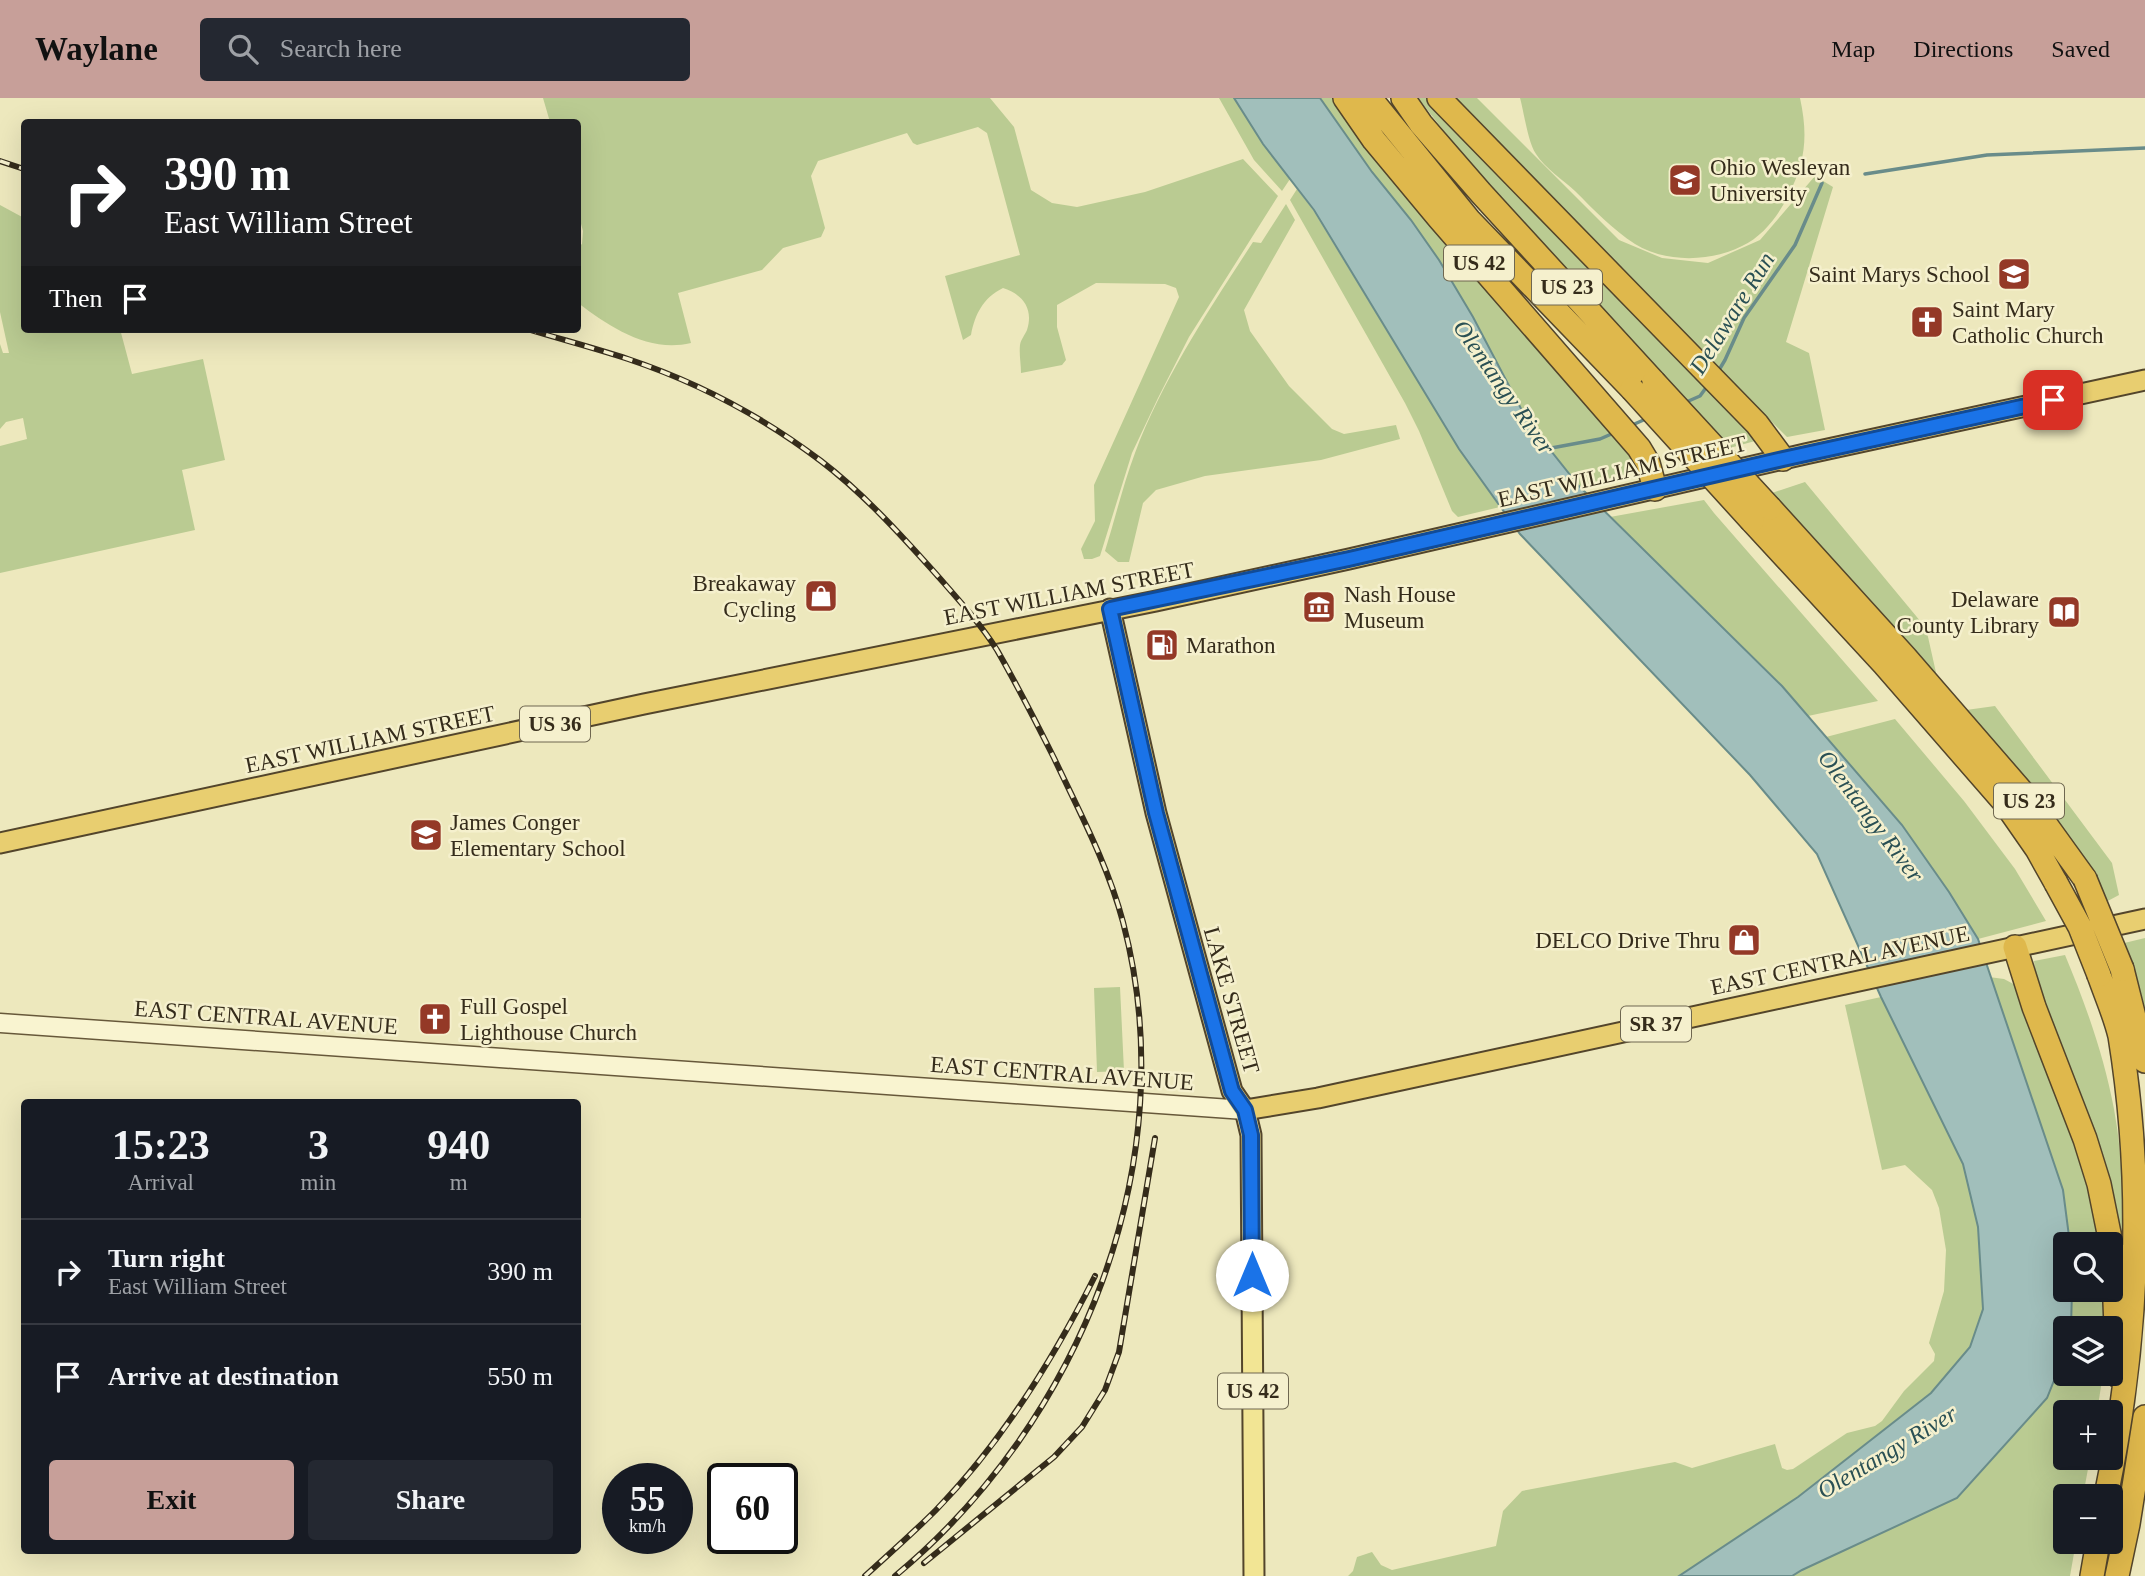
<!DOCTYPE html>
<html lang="en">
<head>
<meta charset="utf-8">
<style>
  :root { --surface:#171b24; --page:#242831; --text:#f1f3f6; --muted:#9ea1a6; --line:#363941; --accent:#c79f99 }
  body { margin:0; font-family:"Times New Roman",serif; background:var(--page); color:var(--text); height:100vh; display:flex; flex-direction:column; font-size:26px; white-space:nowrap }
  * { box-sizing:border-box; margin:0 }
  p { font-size:23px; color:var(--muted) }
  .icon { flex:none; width:38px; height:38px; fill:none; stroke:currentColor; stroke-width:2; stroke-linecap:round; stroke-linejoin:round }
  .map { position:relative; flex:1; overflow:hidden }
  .panel { position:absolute; left:21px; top:1001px; width:560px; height:455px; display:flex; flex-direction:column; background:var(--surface); border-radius:7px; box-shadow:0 7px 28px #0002 }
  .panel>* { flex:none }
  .guide { position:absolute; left:21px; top:21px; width:560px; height:214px; border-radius:7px; box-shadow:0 7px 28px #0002; background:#202124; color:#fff; overflow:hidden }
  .buttons { position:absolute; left:2053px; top:1134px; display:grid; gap:14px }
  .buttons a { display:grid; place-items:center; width:70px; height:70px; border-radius:7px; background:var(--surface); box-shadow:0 7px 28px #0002; font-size:35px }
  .speed { position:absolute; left:602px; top:1365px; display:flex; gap:14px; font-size:35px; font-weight:700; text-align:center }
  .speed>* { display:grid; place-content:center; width:91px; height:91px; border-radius:50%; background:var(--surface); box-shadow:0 7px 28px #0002; line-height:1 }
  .speed small { font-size:18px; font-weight:400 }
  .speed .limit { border:4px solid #111; border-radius:10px; background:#fff; color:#111 }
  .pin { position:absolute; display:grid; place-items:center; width:60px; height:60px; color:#fff; margin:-30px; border-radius:14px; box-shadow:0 4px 10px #0006 }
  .me { position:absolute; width:77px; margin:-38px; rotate:0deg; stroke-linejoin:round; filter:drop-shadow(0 0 5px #0008) }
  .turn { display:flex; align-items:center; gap:24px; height:147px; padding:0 28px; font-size:32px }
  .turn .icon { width:91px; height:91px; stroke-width:2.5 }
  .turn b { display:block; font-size:49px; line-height:60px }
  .then { display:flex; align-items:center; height:66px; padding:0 28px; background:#0003; gap:14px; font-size:26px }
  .eta { display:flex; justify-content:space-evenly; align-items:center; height:119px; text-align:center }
  .eta b { font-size:42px; font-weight:800; line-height:49px }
  .primary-button { display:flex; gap:14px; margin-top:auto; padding:14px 28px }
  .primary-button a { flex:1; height:80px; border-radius:7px; background:var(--accent); color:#111; font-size:28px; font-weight:800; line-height:80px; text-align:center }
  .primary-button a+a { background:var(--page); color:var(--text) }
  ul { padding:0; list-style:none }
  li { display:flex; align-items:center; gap:21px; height:105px; padding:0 28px; border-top:2px solid var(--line) }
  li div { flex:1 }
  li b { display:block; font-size:26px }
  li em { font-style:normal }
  header { display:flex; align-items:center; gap:42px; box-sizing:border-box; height:98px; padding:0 35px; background:var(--accent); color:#111 }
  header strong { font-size:33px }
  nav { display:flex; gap:38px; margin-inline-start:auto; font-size:24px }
  .search { width:490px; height:63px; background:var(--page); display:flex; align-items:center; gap:18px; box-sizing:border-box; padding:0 24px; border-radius:7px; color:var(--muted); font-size:26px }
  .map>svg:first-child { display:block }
</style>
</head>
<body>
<header>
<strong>Waylane</strong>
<div class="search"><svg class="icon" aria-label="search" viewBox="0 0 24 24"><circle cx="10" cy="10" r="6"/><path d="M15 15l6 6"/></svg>Search here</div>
<nav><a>Map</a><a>Directions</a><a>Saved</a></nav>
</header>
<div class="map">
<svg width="2145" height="1478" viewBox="0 0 2145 1478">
  <rect width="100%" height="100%" fill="#ede8bd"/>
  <!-- green -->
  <path fill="#bacb92" d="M543,0H990L1014,29L1031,92L1052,105L1077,109L1145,94L1243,61L1278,98L1189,239L1158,300L1132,355L1100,458L1092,461H1084L1081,451L1095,423L1094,387L1179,199L1176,190L1165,186L1096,185L1057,207V229L1066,262L1062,267L1021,275C1021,266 1019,256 1020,247C1021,241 1025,237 1027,232C1034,210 1022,196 1003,190C983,200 975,216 971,237L963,242L945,178L1020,157L987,35L978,29L917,47L913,45L907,35L818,63L811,78L825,130L821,139L783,150L762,172L678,195L691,245C648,255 610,229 578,205V149L582,146L583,133L578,115V24H550Z
    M1219,0H1234L1263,46L1290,81L1282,93L1254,62Z
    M1320,0H1337L1633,360L1628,376L1579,388L1528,323L1473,219L1439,162L1411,122L1372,74Z
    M1418,0H1430L1749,327L1755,343L1726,351L1477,75Z
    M1453,0H1477L1619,142L1662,160L1708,165L1760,142L1815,78L1833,89L1786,244L1809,255L1825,332L1787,339L1631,184Z
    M1520,0H1800C1808,37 1806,63 1788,98C1778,118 1763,138 1742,148C1711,164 1665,165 1635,146C1613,132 1593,111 1575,93C1563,82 1545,70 1536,56C1528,45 1524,14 1520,0Z
    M1297,91L1313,112L1459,351L1500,409L1458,419L1452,413L1419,333L1405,305L1290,102Z
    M1286,106L1295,122L1244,212L1250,233L1289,288L1332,331L1344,336L1396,327L1400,341L1321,362L1205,378L1156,392L1143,405L1129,464H1118L1105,453C1115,421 1123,387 1135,355C1163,280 1209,212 1253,144L1261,145Z
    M0,107L24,120V231H120L132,276L203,261L225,362L182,372L195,432L0,475V348L27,341L23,320L6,324L0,331V246L3,255H9L0,214Z
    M1805,384L1926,530L1937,579L1769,396Z
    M1704,402L1714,415L1878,603L1808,618L1782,588L1610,419Z
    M1995,608L2112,765L2119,797L2104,805L1959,613Z
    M1895,621L1964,703L2015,771L2046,823L1978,841L1949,794L1902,727L1826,639Z
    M2145,840V934L2116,847Z
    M2065,857C2086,907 2104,958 2114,1011C2124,1064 2123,1120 2125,1174L2037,888L2034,863Z
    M1989,879L2004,881L2019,889L2083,1062L2102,1146H2070L2063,1092Z
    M1120,889L1124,973L1097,974L1094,890Z
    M1881,899L1963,1066L1978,1129L1983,1211L1970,1249L1931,1295L1798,1399L1679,1478H1348L1353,1473L1357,1459L1372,1454L1381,1467L1392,1472L1496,1448L1503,1413L1522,1393L1675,1364L1692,1370L1775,1346L1782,1370L1787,1372L1793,1371L1847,1335L1875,1328L1882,1323L1904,1293L1934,1263L1935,1256L1929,1245L1944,1193L1946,1152L1939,1110L1932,1092L1905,1067L1882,1072L1845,907Z
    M2072,1192H2107L2108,1230H2071Z
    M2065,1255V1276H2103L2097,1314H2065V1360H2090L2083,1398H2065V1444H2076L2070,1478H1792L2047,1300Z"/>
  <!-- water -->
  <path fill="#a1bfbb" stroke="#698c8a" stroke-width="2" d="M1234,0H1320L1372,74L1411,122L1439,162L1473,219L1528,324L1579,388L1782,588L1902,727L1949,794L1978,841L2063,1092L2070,1146H2065V1192H2072L2071,1230H2065V1255L2047,1300L1957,1400L1802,1472L1792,1478H1679L1798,1399L1931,1295L1970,1249L1983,1211L1978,1129L1963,1066L1881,899L1817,756L1750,677L1520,436L1459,351L1314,112L1263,46Z"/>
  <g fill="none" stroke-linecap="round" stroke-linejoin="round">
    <!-- stream -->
    <path stroke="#698c8a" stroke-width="3.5" d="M1865,76L1987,57L2145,50
      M1719,272L1725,262L1744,220L1795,147L1822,85
      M1684,305L1700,298L1708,287
      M1630,328L1648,320
      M1546,351L1600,341L1616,334"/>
    <defs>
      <path id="secondary" d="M0,925L1245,1012"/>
      <path id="primary" d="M1245,1012L1251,1037L1254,1478"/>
      <path id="trunk" d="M1110,511L1156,715L1232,993L1245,1012L1318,1000L2145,821
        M0,745L644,606L1156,503L1349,461L1805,356L2145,282"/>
      <path id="motorway" d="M1345,0L1374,42L1438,119L1639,350L1648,365L1655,391
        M1370,0L1469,122L1632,291
        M1403,0L1421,26L1481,95L1654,284
        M1439,0L1757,326L1783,361
        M1770,410L1906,560L2023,695L2085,781
        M1752,423L1884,566L2005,705L2037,751L2056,785
        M2015,849L2034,909L2085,1041L2099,1086L2113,1155L2118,1278
        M2122,871L2145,963
        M2099,877C2106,897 2115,917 2120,938C2145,1093 2138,1244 2106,1398
        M2092,1478L2098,1444
        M2117,1478L2128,1426L2145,1319"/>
    </defs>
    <!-- secondary casing -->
    <use href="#secondary" stroke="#67583a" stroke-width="21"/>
    <!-- primary casing -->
    <use href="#primary" stroke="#53452b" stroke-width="23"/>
    <!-- trunk casing -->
    <use href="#trunk" stroke="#53452b" stroke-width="23"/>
    <!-- motorway casing -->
    <use href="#motorway" stroke="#53452b" stroke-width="26"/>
    <!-- secondary -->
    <use href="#secondary" stroke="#f9f4d0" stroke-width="18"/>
    <!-- primary -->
    <use href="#primary" stroke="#f2e594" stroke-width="19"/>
    <!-- trunk -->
    <use href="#trunk" stroke="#e8ce70" stroke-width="19"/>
    <!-- motorway -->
    <use href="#motorway" stroke="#dfb84c" stroke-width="23"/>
    <defs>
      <path id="rail" d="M0,63L24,71
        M527,231C560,241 594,250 628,261C697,284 763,319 821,363C863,395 901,437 936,476C957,500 980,525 997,552C1017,587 1036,624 1054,660C1079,713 1108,767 1123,824C1186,1063 1081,1324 895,1478
        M924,1465L1054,1359L1082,1329L1105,1292L1119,1254L1155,1040
        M865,1478C889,1456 913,1435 936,1412C1002,1344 1053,1262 1095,1178"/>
    </defs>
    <!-- rail casing -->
    <use href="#rail" stroke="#352c1b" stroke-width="6"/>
    <!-- rail -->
    <use href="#rail" stroke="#f5f0cd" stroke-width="3.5" stroke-dasharray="10" stroke-linecap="butt"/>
    <defs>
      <path id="motorway-bridge" d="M1654,284L1770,410
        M1632,291L1752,423
        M2085,781L2122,871
        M2056,785L2080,829L2099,877"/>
    </defs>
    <!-- motorway-bridge casing -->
    <use href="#motorway-bridge" stroke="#53452b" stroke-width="26" stroke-linecap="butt"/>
    <!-- motorway-bridge -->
    <use href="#motorway-bridge" stroke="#dfb84c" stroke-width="23"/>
  </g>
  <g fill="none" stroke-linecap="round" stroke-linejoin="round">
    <defs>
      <path id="route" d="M1252,1177L1251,1037L1245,1012L1232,993L1156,715L1110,511L1349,461L1783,361L2053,302"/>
    </defs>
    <!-- route casing -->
    <use href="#route" stroke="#114b97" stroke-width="18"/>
    <!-- route -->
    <use href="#route" stroke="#1a73e8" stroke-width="12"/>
  </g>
  <!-- icons -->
  <defs>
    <symbol id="university-square" viewBox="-11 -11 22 22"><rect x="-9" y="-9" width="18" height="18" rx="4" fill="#943927" stroke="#f5f0cd"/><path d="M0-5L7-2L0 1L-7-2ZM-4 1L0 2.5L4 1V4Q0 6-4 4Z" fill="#fff"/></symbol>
    <symbol id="school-square" viewBox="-11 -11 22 22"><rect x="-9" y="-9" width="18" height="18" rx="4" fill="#943927" stroke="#f5f0cd"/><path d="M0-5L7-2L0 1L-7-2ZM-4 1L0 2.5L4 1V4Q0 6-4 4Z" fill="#fff"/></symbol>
    <symbol id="church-square" viewBox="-11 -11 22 22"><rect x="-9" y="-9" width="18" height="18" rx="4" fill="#943927" stroke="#f5f0cd"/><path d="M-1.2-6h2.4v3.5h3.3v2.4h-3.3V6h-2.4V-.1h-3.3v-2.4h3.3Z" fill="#fff"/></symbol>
    <symbol id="shop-square" viewBox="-11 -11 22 22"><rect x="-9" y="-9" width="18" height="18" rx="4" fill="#943927" stroke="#f5f0cd"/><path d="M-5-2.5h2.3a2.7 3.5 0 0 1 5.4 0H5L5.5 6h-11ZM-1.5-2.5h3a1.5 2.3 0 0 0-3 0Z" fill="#fff"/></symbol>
    <symbol id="museum-square" viewBox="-11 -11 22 22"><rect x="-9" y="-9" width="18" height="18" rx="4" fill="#943927" stroke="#f5f0cd"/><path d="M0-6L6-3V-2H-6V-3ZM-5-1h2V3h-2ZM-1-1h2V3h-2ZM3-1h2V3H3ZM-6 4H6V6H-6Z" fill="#fff"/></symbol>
    <symbol id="library-square" viewBox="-11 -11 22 22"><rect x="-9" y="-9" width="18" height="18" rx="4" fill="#943927" stroke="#f5f0cd"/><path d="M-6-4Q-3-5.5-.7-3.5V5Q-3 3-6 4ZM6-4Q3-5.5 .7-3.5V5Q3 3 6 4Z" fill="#fff"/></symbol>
    <symbol id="fuel-square" viewBox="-11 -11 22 22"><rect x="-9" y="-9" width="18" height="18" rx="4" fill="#943927" stroke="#f5f0cd"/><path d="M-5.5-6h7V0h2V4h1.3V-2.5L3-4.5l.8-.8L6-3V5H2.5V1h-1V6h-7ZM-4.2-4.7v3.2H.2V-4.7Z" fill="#fff"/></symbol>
  </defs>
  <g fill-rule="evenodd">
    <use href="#university-square" x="1666" y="63" width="38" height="38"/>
    <use href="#school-square" x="1995" y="157" width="38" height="38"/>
    <use href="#church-square" x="1908" y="205" width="38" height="38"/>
    <use href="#shop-square" x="802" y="479" width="38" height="38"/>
    <use href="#museum-square" x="1300" y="490" width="38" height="38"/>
    <use href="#library-square" x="2045" y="495" width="38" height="38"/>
    <use href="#fuel-square" x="1143" y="528" width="38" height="38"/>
    <use href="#school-square" x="407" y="718" width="38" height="38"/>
    <use href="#shop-square" x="1725" y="823" width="38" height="38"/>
    <use href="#church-square" x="416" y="902" width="38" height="38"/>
  </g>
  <g text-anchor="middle" stroke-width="5" stroke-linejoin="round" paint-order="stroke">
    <!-- shield labels -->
    <g fill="#f5f0cd" stroke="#6f6750" stroke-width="2">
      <rect x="1444" y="147.5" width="70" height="35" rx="5"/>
      <rect x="1532" y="171.5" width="70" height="35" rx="5"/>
      <rect x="520" y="608.5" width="70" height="35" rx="5"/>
      <rect x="1994" y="685.5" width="70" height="35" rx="5"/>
      <rect x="1621" y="908.5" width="70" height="35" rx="5"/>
      <rect x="1218" y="1275.5" width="70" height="35" rx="5"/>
    </g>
    <g font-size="21" font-weight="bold" fill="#352c1b">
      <text x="1479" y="172">US 42</text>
      <text x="1567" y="196">US 23</text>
      <text x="555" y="633">US 36</text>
      <text x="2029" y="710">US 23</text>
      <text x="1656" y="933">SR 37</text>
      <text x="1253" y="1300">US 42</text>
    </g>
    <!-- poi labels -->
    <g font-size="23" fill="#352c1b" stroke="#f5f0cd" text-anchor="start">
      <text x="1710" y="77">Ohio Wesleyan<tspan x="1710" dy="26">University</tspan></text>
      <text x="1990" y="184" text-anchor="end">Saint Marys School</text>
      <text x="1952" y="219">Saint Mary<tspan x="1952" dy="26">Catholic Church</tspan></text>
      <text x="796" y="493" text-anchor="end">Breakaway<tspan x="796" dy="26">Cycling</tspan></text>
      <text x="1344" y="504">Nash House<tspan x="1344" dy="26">Museum</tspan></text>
      <text x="2039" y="509" text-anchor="end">Delaware<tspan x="2039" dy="26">County Library</tspan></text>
      <text x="1186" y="555">Marathon</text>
      <text x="450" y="732">James Conger<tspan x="450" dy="26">Elementary School</tspan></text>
      <text x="1720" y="850" text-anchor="end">DELCO Drive Thru</text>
      <text x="460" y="916">Full Gospel<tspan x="460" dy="26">Lighthouse Church</tspan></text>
    </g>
    <!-- street labels -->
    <g font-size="23" fill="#352c1b" stroke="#f5f0cd">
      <text transform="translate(1622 373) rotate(-13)" y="8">EAST WILLIAM STREET</text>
      <text transform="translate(1069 495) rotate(-11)" y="8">EAST WILLIAM STREET</text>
      <text transform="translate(370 641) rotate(-12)" y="8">EAST WILLIAM STREET</text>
      <text transform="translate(1840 862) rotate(-12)" y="8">EAST CENTRAL AVENUE</text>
      <text transform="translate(1232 902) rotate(74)" y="8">LAKE STREET</text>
      <text transform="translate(266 919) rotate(4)" y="8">EAST CENTRAL AVENUE</text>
      <text transform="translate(1062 975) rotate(4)" y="8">EAST CENTRAL AVENUE</text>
    </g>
    <!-- water labels -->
    <g font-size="24" font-style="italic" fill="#2a5054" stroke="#f5f0cd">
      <text transform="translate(1732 215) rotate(-58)" y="8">Delaware Run</text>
      <text transform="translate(1504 289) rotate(55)" y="8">Olentangy River</text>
      <text transform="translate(1871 718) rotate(53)" y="8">Olentangy River</text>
      <text transform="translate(1887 1354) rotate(-31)" y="8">Olentangy River</text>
    </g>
  </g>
</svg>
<div class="buttons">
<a><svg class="icon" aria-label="search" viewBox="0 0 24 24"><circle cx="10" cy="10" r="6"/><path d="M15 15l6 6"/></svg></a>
<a><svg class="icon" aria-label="layers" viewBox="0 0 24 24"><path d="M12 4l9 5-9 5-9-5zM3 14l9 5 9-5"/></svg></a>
<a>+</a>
<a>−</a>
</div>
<div class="speed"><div>55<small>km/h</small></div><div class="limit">60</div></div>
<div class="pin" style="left:2053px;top:302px;background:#d93025"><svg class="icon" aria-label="arrive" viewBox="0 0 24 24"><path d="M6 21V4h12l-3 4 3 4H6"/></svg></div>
<svg class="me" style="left:1252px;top:1177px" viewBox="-20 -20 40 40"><circle r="19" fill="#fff"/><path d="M0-13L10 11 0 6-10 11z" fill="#1a73e8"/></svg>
<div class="guide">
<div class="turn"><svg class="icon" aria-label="right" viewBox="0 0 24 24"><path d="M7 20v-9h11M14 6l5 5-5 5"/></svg><div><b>390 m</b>East William Street</div></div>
<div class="then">Then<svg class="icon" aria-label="arrive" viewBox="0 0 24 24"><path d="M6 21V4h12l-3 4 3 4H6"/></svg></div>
</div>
<section class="panel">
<div class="eta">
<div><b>15:23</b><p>Arrival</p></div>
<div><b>3</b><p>min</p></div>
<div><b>940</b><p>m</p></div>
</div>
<ul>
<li><svg class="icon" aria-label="right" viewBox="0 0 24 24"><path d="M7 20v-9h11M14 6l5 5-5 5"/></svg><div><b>Turn right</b><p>East William Street</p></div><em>390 m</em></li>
<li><svg class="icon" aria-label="arrive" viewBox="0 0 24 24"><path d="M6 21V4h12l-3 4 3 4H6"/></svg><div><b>Arrive at destination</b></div><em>550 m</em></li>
</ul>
<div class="primary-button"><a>Exit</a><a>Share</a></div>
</section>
</div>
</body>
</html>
